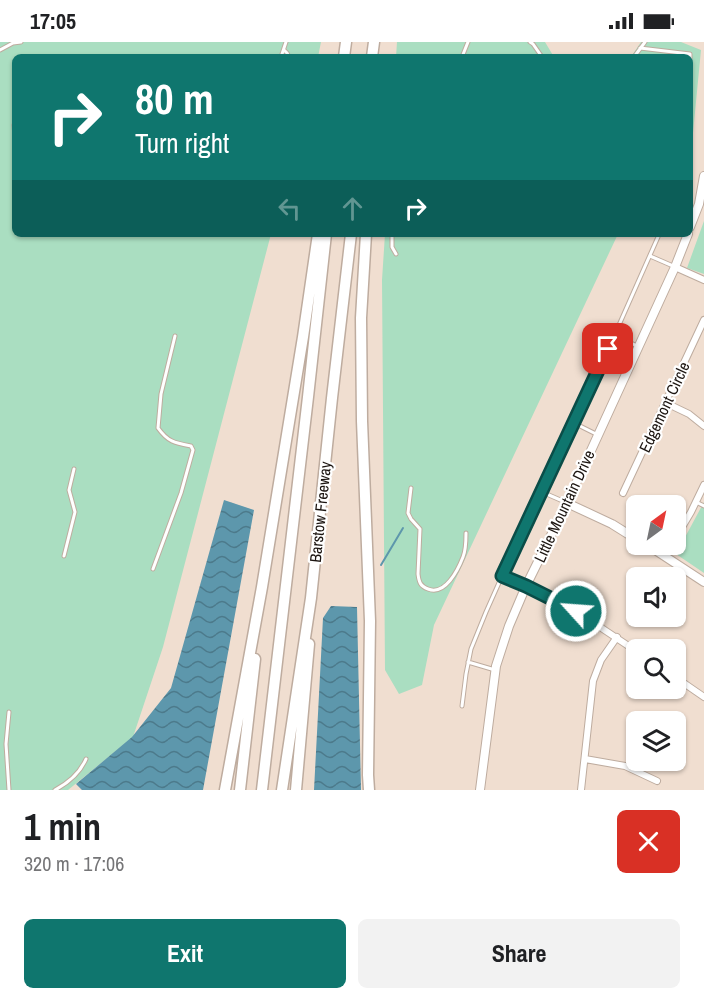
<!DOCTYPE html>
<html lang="en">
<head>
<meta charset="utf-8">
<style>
  :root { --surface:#fff; --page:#f2f2f2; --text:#202124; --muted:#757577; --accent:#0f766e }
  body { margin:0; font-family:"Archivo Narrow",sans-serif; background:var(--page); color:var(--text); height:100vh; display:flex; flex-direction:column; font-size:22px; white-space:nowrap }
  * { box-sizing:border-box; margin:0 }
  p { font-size:20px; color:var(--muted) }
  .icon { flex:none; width:33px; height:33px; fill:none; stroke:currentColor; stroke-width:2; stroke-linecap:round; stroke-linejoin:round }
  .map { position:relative; height:748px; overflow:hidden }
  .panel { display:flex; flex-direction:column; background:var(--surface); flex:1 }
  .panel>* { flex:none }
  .guide { position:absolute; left:12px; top:12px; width:681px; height:183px; border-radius:9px; box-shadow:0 2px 4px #0004; background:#0f766e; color:#fff; overflow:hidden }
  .needle { width:39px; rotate:33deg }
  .fabs { position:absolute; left:626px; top:453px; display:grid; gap:12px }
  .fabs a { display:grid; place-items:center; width:60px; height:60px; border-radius:9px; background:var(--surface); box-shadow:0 2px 4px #0004; font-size:30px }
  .pin { position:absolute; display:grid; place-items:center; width:51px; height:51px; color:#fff; margin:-26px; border-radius:12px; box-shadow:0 3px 9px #0006 }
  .me { position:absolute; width:66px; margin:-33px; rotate:296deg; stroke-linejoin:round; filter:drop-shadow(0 0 4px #0008) }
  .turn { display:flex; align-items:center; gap:21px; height:126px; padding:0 24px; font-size:27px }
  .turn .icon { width:78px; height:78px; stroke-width:2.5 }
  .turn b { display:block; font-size:42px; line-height:51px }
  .lanes { display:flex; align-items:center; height:57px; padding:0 24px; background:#0003; justify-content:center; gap:30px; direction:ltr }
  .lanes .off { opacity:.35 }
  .round { display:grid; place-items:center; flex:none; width:63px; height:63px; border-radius:9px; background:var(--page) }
  .head { display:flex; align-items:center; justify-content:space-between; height:102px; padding:0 24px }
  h1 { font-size:36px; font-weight:700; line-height:45px }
  .cta { display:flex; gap:12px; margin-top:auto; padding:12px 24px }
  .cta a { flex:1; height:69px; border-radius:9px; background:var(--accent); color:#fff; font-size:24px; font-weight:700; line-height:69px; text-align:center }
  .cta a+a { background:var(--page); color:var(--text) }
  .status { display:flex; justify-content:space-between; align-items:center; height:42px; padding:0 30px; background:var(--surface); direction:ltr }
  .status svg { height:16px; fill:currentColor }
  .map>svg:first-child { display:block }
</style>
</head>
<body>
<div class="status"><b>17:05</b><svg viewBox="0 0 49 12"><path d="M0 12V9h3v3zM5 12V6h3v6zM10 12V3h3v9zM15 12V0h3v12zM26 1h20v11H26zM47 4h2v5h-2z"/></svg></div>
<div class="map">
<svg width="704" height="748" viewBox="0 0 704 748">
  <defs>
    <pattern id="water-waves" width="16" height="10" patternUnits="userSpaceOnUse" patternTransform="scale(1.5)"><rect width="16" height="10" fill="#5d97ac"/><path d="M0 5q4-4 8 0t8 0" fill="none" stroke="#4c7a8b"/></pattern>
  </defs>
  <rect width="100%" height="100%" fill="#f0ded0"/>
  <!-- green -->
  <path fill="#aadec1" d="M0,0H321L318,15H15V192H271L163,605L133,695L68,748H0Z
    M397,0H545L554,15H396Z
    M641,0H681L701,8L690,122V15H631Z
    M704,179V232L687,226Z
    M385,192H618L434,583L422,643L399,652L385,628L382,238Z
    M704,460V531L676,512Z"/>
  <!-- water -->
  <path fill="url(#water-waves)" d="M224,458L254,468L203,748H82L76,742L132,695L171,646Z
    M331,564L357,565L361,748H314L323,576Z"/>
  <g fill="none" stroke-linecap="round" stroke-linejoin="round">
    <!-- stream -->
    <path stroke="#5d97ac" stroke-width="2" d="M381,523L403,486"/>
    <defs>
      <path id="lane" d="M530,0L533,2L542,15
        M640,6L690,12V16
        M0,8L13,1L21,0
        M284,8L287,11L289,15
        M281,15L286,0
        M462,15L468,0
        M634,15L645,0
        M15,80L14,83L15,95
        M392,192V205L396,212
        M650,214L673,224
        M615,293L637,304
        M574,381L596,392
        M411,446L408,471L411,477L420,487L418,532C419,540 420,544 428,547C445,554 458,528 463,515C466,508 466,499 466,491
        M542,450L565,460
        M696,460L704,464
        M64,514L75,470L69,448L74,427
        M153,527L181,451L193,408L191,404C175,401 168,400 158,386L161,352L175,294
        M502,534L525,544
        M468,620L495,628
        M462,664L466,632L471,607L486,570L523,487L619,283L658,195
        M9,670L6,702L9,748
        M55,748C68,741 80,731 86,717"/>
      <path id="street" d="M675,225L704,238
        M666,361L689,372L704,384
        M623,451L704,278
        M675,497L691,470L704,443
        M665,514L672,502
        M526,544L576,569L636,609
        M675,635L704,655
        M585,717L625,724L657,739
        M581,748L593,639L601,618L617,595"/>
      <path id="secondary" d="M690,185L699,162L704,134
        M567,461L612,482L636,497
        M646,502L704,540
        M480,748L496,624L509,584L526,544L567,461L675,225L688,192"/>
      <path id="highway" d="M344,15L346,0
        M372,15L374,0
        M366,192L361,276L362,379L370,579L368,733L369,748
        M225,748L262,545L303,295L318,192
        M240,748L255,617
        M262,748L308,355L326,192
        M282,748L311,556L332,356L351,192
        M296,748L309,602"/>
    </defs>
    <!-- lane casing -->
    <use href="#lane" stroke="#beac9f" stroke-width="5"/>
    <!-- street casing -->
    <use href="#street" stroke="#beac9f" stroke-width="8"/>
    <!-- secondary casing -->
    <use href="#secondary" stroke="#beac9f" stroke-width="10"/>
    <!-- highway casing -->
    <use href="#highway" stroke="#beac9f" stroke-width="13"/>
    <!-- lane -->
    <use href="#lane" stroke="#fff" stroke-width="3"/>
    <!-- street -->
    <use href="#street" stroke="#fff" stroke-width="6"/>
    <!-- secondary -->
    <use href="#secondary" stroke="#fff" stroke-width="8"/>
    <!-- highway -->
    <use href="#highway" stroke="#fff" stroke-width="10"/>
  </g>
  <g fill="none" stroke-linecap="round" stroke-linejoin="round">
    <defs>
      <path id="route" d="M576,569L526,544L502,534L608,307"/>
    </defs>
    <!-- route casing -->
    <use href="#route" stroke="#0a4d48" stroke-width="15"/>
    <!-- route -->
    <use href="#route" stroke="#0f766e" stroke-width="10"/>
  </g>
  <g text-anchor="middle" stroke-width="4.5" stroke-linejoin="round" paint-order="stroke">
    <!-- street labels -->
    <g font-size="16" fill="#1c1511" stroke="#fff">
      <text transform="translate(664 365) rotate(-65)" y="6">Edgemont Circle</text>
      <text transform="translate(564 464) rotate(-65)" y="6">Little Mountain Drive</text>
      <text transform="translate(320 470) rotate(-84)" y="6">Barstow Freeway</text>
    </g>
  </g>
</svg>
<div class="fabs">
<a><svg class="needle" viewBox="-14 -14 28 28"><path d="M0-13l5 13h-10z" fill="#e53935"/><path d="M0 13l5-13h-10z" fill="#757577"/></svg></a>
<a><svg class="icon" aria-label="sound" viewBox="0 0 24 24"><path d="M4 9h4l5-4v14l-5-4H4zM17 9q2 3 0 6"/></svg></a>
<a><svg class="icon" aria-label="search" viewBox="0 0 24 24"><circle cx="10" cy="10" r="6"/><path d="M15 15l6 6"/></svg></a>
<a><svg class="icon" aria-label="layers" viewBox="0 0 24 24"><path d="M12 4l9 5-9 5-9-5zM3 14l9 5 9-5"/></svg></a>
</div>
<div class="pin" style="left:608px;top:307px;background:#d93025"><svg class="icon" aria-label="arrive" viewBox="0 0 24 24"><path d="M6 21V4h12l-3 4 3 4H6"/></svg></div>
<svg class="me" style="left:576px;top:569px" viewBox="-20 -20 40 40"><circle r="17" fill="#0f766e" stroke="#fff" stroke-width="3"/><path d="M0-11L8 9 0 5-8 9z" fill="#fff"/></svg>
<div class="guide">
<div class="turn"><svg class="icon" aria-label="right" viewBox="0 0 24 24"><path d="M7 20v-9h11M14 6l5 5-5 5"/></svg><div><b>80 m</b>Turn right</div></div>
<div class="lanes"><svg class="icon off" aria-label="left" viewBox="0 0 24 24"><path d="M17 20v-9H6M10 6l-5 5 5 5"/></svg><svg class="icon off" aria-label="ahead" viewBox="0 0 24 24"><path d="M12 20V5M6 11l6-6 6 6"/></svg><svg class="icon" aria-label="right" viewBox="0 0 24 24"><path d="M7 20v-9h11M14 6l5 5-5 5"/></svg></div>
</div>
</div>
<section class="panel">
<div class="head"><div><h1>1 min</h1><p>320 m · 17:06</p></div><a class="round" style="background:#d93025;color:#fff"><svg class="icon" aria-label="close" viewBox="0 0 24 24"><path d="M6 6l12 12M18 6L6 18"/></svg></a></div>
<div class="cta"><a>Exit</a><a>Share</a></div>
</section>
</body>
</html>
